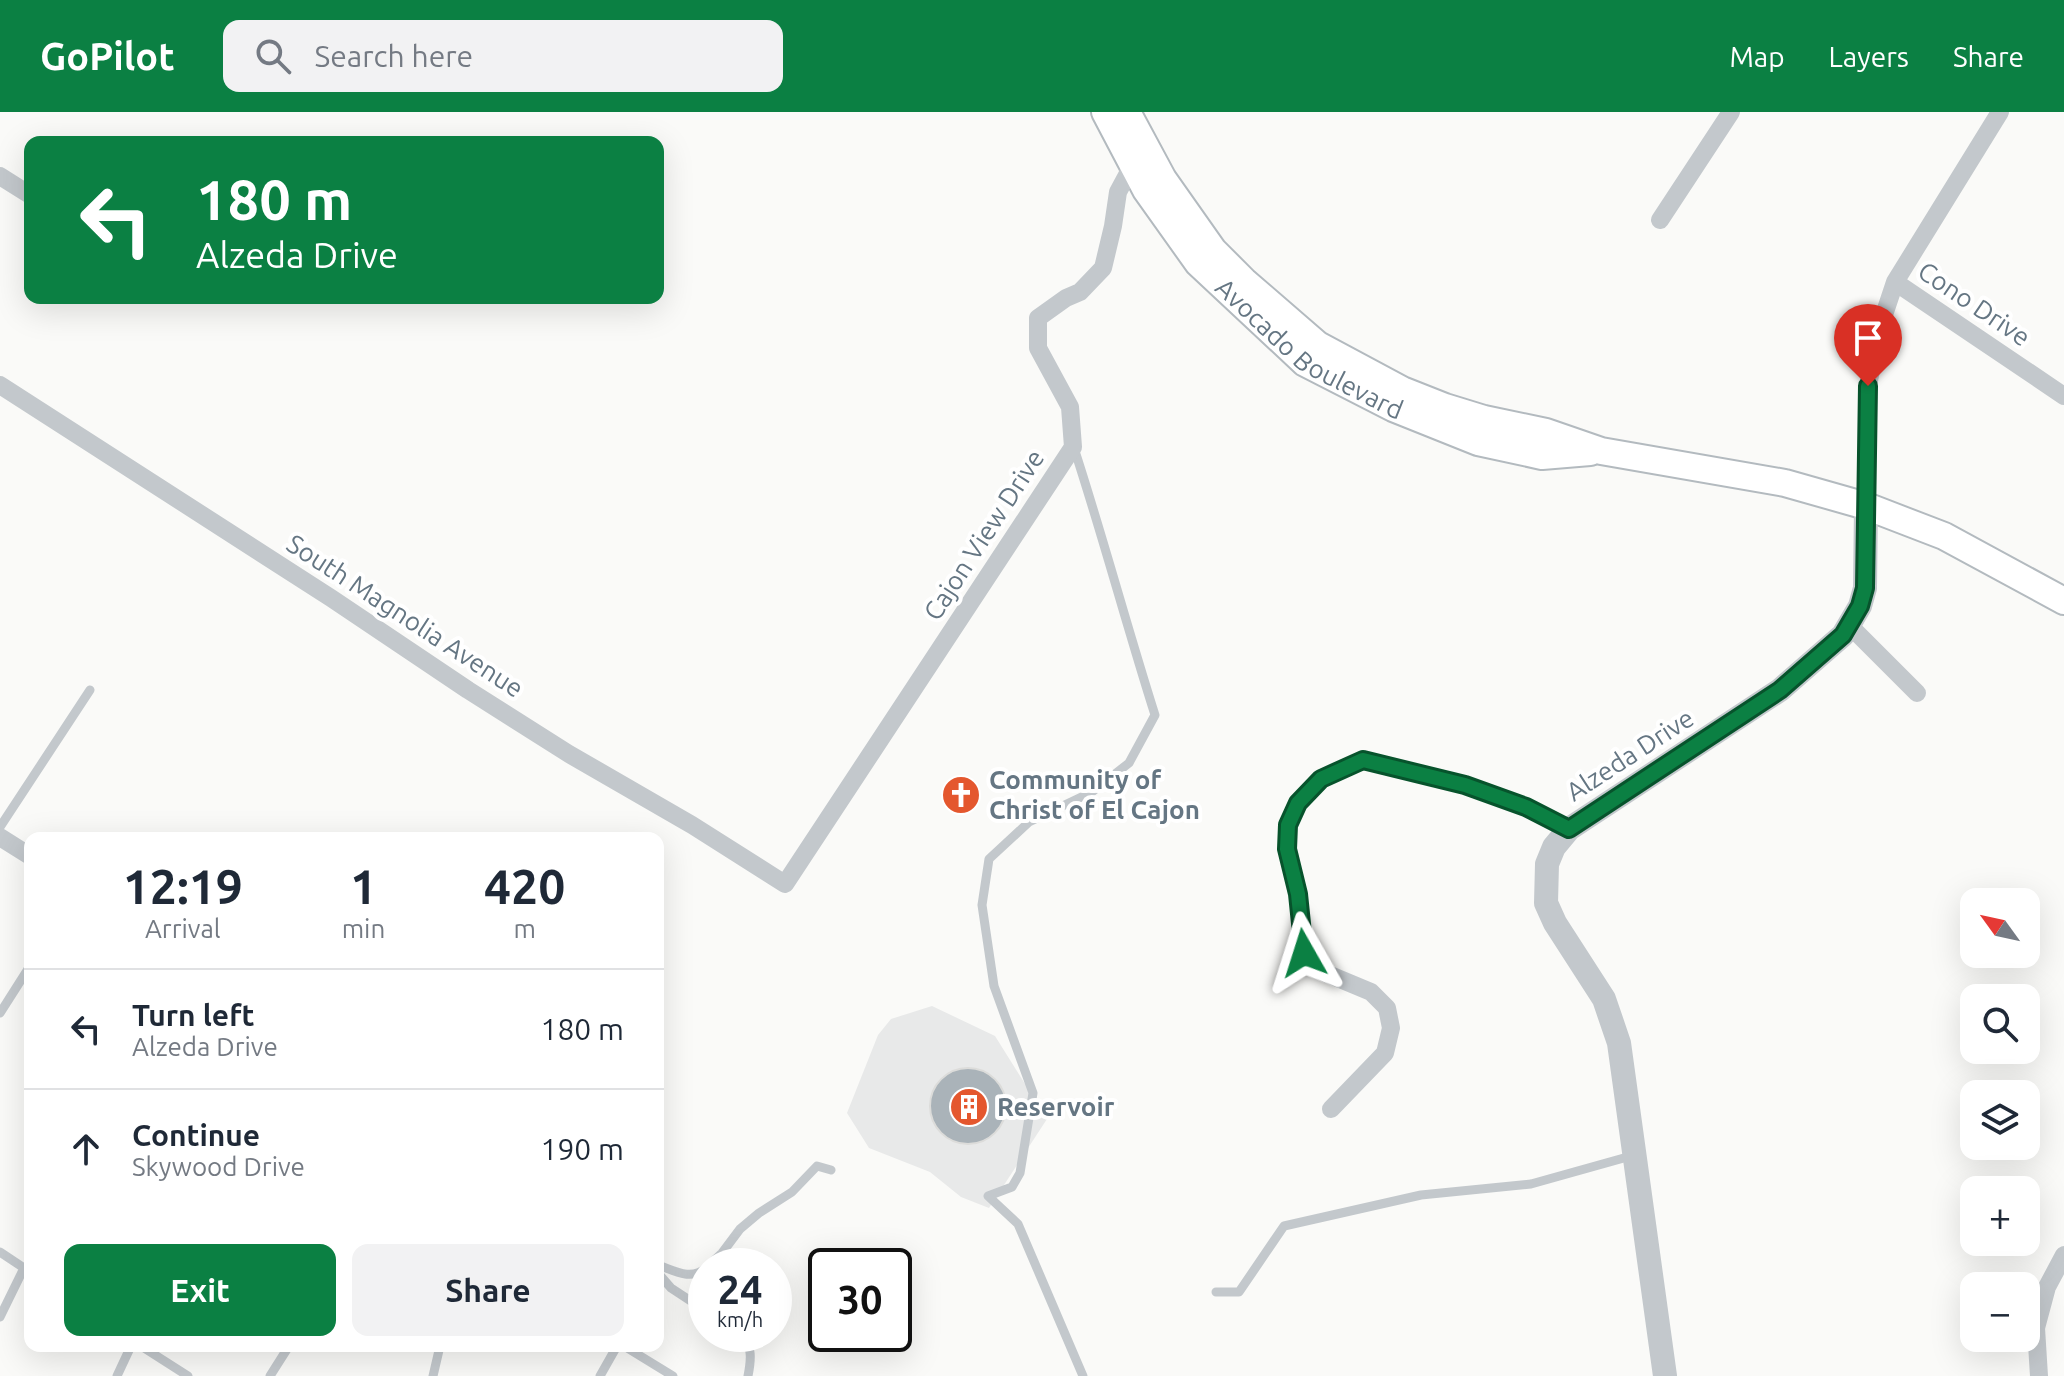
<!DOCTYPE html>
<html lang="en">
<head>
<meta charset="utf-8">
<style>
  :root { --surface:#fff; --page:#f2f2f3; --text:#1f2937; --muted:#747a83; --line:#e0e1e3; --accent:#0b8043 }
  body { margin:0; font-family:Ubuntu,sans-serif; background:var(--page); color:var(--text); height:100vh; display:flex; flex-direction:column; font-size:30px; white-space:nowrap }
  * { box-sizing:border-box; margin:0 }
  p { font-size:26px; color:var(--muted) }
  .icon { flex:none; width:44px; height:44px; fill:none; stroke:currentColor; stroke-width:2; stroke-linecap:round; stroke-linejoin:round }
  .map { position:relative; flex:1; overflow:hidden }
  .panel { position:absolute; left:24px; top:720px; width:640px; height:520px; display:flex; flex-direction:column; background:var(--surface); border-radius:16px; box-shadow:0 8px 32px #0002 }
  .panel>* { flex:none }
  .guide { position:absolute; left:24px; top:24px; width:640px; height:168px; border-radius:16px; box-shadow:0 8px 32px #0002; background:#0b8043; color:#fff; overflow:hidden }
  .needle { width:52px; rotate:303deg }
  .controls { position:absolute; left:1960px; top:776px; display:grid; gap:16px }
  .controls a { display:grid; place-items:center; width:80px; height:80px; border-radius:16px; background:var(--surface); box-shadow:0 8px 32px #0002; font-size:40px }
  .speed { position:absolute; left:688px; top:1136px; display:flex; gap:16px; font-size:40px; font-weight:700; text-align:center }
  .speed>* { display:grid; place-content:center; width:104px; height:104px; border-radius:50%; background:var(--surface); box-shadow:0 8px 32px #0002; line-height:1 }
  .speed small { font-size:20px; font-weight:400 }
  .speed .limit { border:4px solid #111; border-radius:12px; background:#fff; color:#111 }
  .pin { position:absolute; display:grid; place-items:center; width:68px; height:68px; color:#fff; margin:-82px -34px; border-radius:50% 50% 50% 0; rotate:-45deg; box-shadow:0 0 8px #0007 }
  .pin .icon { rotate:45deg }
  .me { position:absolute; width:88px; margin:-44px; rotate:354deg; stroke-linejoin:round; filter:drop-shadow(0 0 6px #0008) }
  .turn { display:flex; align-items:center; gap:28px; height:168px; padding:0 40px; font-size:36px }
  .turn .icon { width:104px; height:104px; stroke-width:2.5 }
  .turn b { display:block; font-size:56px; line-height:68px }
  .eta { display:flex; justify-content:space-evenly; align-items:center; height:136px; text-align:center }
  .eta b { font-size:48px; font-weight:600; line-height:56px }
  .action { display:flex; gap:16px; margin-top:auto; padding:16px 40px }
  .action a { flex:1; height:92px; border-radius:16px; background:var(--accent); color:#fff; font-size:32px; font-weight:600; line-height:92px; text-align:center }
  .action a+a { background:var(--page); color:var(--text) }
  ul { padding:0; list-style:none }
  li { display:flex; align-items:center; gap:24px; height:120px; padding:0 40px; border-top:2px solid var(--line) }
  li div { flex:1 }
  li b { display:block; font-size:30px }
  li em { font-style:normal }
  header { display:flex; align-items:center; gap:48px; box-sizing:border-box; height:112px; padding:0 40px; background:var(--accent); color:#fff }
  header strong { font-size:38px }
  nav { display:flex; gap:44px; margin-inline-start:auto; font-size:28px }
  .search { width:560px; height:72px; background:var(--page); display:flex; align-items:center; gap:20px; box-sizing:border-box; padding:0 28px; border-radius:16px; color:var(--muted); font-size:30px }
  .map>svg:first-child { display:block }
</style>
</head>
<body>
<header>
<strong>GoPilot</strong>
<div class="search"><svg class="icon" aria-label="search" viewBox="0 0 24 24"><circle cx="10" cy="10" r="6"/><path d="M15 15l6 6"/></svg>Search here</div>
<nav><a>Map</a><a>Layers</a><a>Share</a></nav>
</header>
<div class="map">
<svg width="2064" height="1264" viewBox="0 0 2064 1264">
  <rect width="100%" height="100%" fill="#fafaf8"/>
  <!-- built -->
  <path fill="#e8e9e9" d="M932,894L995,924L1047,1007L989,1096L961,1085L930,1060L869,1036L847,1001L878,923L891,907Z"/>
  <!-- building -->
  <path fill="#aab3b9" stroke="#dcdcda" stroke-width="2" d="M930 994a38 38 0 1 1 76 0a38 38 0 1 1-76 0Z"/>
  <g fill="none" stroke-linecap="round" stroke-linejoin="round">
    <defs>
      <g id="secondary">
        <path id="s1" d="M1105,0L1146,78L1198,151L1305,251L1393,296L1478,330L1542,344L1590,340"/>
        <path d="M1127,0L1163,67L1213,138L1244,169L1318,233L1402,278L1445,295L1484,307L1546,320L1601,339L1785,371L1866,394L1944,424L2064,489"/>
      </g>
    </defs>
    <!-- secondary casing -->
    <use href="#secondary" stroke="#b3babf" stroke-width="30"/>
    <!-- service -->
    <path stroke="#c3c8cc" stroke-width="9" d="M1074,336C1103,425 1127,515 1155,603L1129,651L1092,680L1029,710L989,747L982,793L994,874L1033,981L1020,1061L1012,1075L988,1084L1018,1112L1083,1264
      M0,715L90,578
      M0,901L30,854
      M0,1140L30,1160
      M658,1153C675,1159 691,1169 706,1156
      M708,1154L722,1141L740,1117L759,1101L792,1080L817,1054L831,1058
      M658,1161L671,1176L706,1199
      M1216,1180H1239L1284,1114L1421,1083L1531,1072L1631,1044
      M0,1205L24,1156
      M741,1222C753,1233 751,1249 748,1264
      M141,1234L188,1264
      M624,1234L673,1264
      M117,1264L131,1234
      M270,1264L289,1234
      M433,1264L440,1234
      M600,1264L617,1234"/>
    <!-- minor -->
    <path stroke="#c3c8cc" stroke-width="18" d="M0,64L30,83
      M1660,108L1731,0
      M1895,170L2064,284
      M0,273L331,486L468,578L569,642L692,713L785,772L1073,335L1070,295L1038,236V206L1066,186L1080,180L1103,156L1113,114L1118,80L1132,54
      M1866,394L1868,274L1878,221L1895,170L2000,0
      M1850,514L1917,581
      M0,725L30,744
      M1331,997L1385,941L1391,916L1387,896L1371,880L1311,855L1304,841L1298,782L1287,737L1288,713L1298,691L1321,667L1363,648L1465,673L1526,695L1569,717
      M2039,1264L2036,1216L2047,1175L2064,1143"/>
    <!-- tertiary -->
    <path stroke="#c3c8cc" stroke-width="24" d="M1665,1264L1619,931L1604,887L1555,811L1546,791L1547,752L1554,735L1569,717L1780,578L1843,523L1860,494L1865,476L1866,394"/>
    <!-- secondary -->
    <use href="#secondary" stroke="#fff" stroke-width="26"/>
  </g>
  <g fill="none" stroke-linecap="round" stroke-linejoin="round">
    <defs>
      <path id="route" d="M1304,841L1298,782L1287,737L1288,713L1298,691L1321,667L1363,648L1465,673L1526,695L1569,717L1780,578L1843,523L1860,494L1865,476L1868,274"/>
    </defs>
    <!-- route casing -->
    <use href="#route" stroke="#07532c" stroke-width="20"/>
    <!-- route -->
    <use href="#route" stroke="#0b8043" stroke-width="14"/>
  </g>
  <!-- icons -->
  <defs>
    <symbol id="church-disc" viewBox="-11 -11 22 22"><circle r="9.5" fill="#e4572e" stroke="#fff"/><path d="M-1.2-6h2.4v3.5h3.3v2.4h-3.3V6h-2.4V-.1h-3.3v-2.4h3.3Z" fill="#fff"/></symbol>
    <symbol id="building-disc" viewBox="-11 -11 22 22"><circle r="9.5" fill="#e4572e" stroke="#fff"/><path d="M-4-6H4V6H1V3H-1V6H-4ZM-2.5-4.3h1.7v1.8h-1.7ZM.8-4.3h1.7v1.8H.8ZM-2.5-1h1.7V.8h-1.7ZM.8-1h1.7V.8H.8Z" fill="#fff"/></symbol>
  </defs>
  <g fill-rule="evenodd">
    <use href="#church-disc" x="939" y="661" width="44" height="44"/>
    <use href="#building-disc" x="947" y="973" width="44" height="44"/>
  </g>
  <g text-anchor="middle" stroke-width="8" stroke-linejoin="round" paint-order="stroke">
    <!-- street labels -->
    <g font-size="26" fill="#657683" stroke="#fff">
      <text transform="translate(1974 192) rotate(34)" y="9">Cono Drive</text>
      <text dy="9" stroke="none"><textPath href="#s1" startOffset="320">Avocado Boulevard</textPath></text>
      <text transform="translate(984 423) rotate(-57)" y="9">Cajon View Drive</text>
      <text transform="translate(405 504) rotate(33)" y="9">South Magnolia Avenue</text>
      <text transform="translate(1630 643) rotate(-33)" y="9">Alzeda Drive</text>
    </g>
    <!-- poi labels -->
    <g font-size="26" font-weight="bold" fill="#657683" stroke="#fff" text-anchor="start">
      <text x="989" y="677">Community of<tspan x="989" dy="30">Christ of El Cajon</tspan></text>
      <text x="997" y="1004">Reservoir</text>
    </g>
  </g>
</svg>
<div class="controls">
<a><svg class="needle" viewBox="-14 -14 28 28"><path d="M0-13l5 13h-10z" fill="#e53935"/><path d="M0 13l5-13h-10z" fill="#747a83"/></svg></a>
<a><svg class="icon" aria-label="search" viewBox="0 0 24 24"><circle cx="10" cy="10" r="6"/><path d="M15 15l6 6"/></svg></a>
<a><svg class="icon" aria-label="layers" viewBox="0 0 24 24"><path d="M12 4l9 5-9 5-9-5zM3 14l9 5 9-5"/></svg></a>
<a>+</a>
<a>−</a>
</div>
<div class="speed"><div>24<small>km/h</small></div><div class="limit">30</div></div>
<div class="pin" style="left:1868px;top:274px;background:#d93025"><svg class="icon" aria-label="arrive" viewBox="0 0 24 24"><path d="M6 21V4h12l-3 4 3 4H6"/></svg></div>
<svg class="me" style="left:1304px;top:841px" viewBox="-20 -20 40 40"><path d="M0-17L14 15 0 8-14 15z" fill="#0b8043" stroke="#fff" stroke-width="4"/></svg>
<div class="guide">
<div class="turn"><svg class="icon" aria-label="left" viewBox="0 0 24 24"><path d="M17 20v-9H6M10 6l-5 5 5 5"/></svg><div><b>180 m</b>Alzeda Drive</div></div>
</div>
<section class="panel">
<div class="eta">
<div><b>12:19</b><p>Arrival</p></div>
<div><b>1</b><p>min</p></div>
<div><b>420</b><p>m</p></div>
</div>
<ul>
<li><svg class="icon" aria-label="left" viewBox="0 0 24 24"><path d="M17 20v-9H6M10 6l-5 5 5 5"/></svg><div><b>Turn left</b><p>Alzeda Drive</p></div><em>180 m</em></li>
<li><svg class="icon" aria-label="ahead" viewBox="0 0 24 24"><path d="M12 20V5M6 11l6-6 6 6"/></svg><div><b>Continue</b><p>Skywood Drive</p></div><em>190 m</em></li>
</ul>
<div class="action"><a>Exit</a><a>Share</a></div>
</section>
</div>
</body>
</html>
